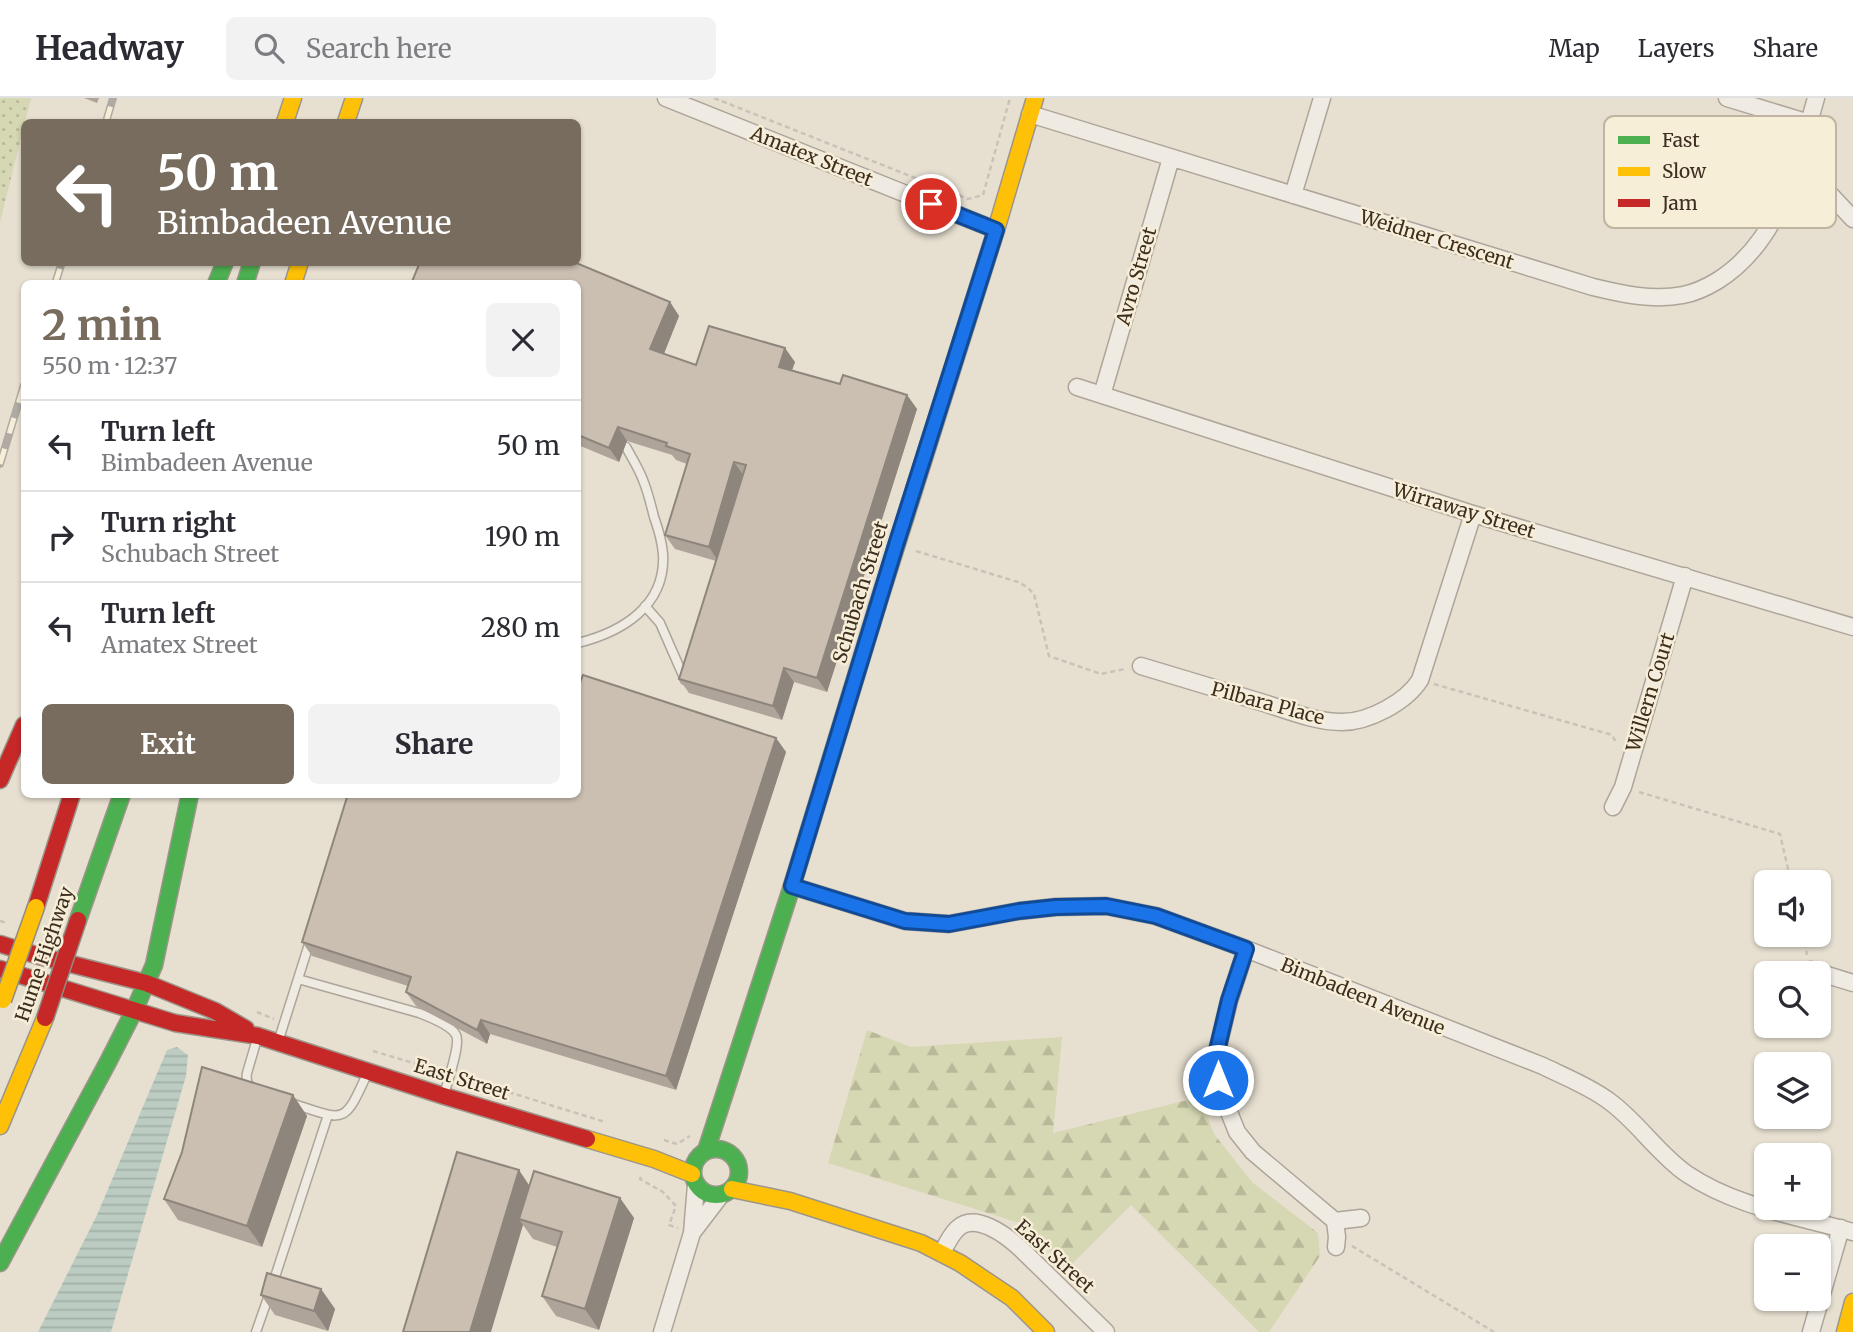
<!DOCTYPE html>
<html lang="en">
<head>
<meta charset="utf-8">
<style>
  :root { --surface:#fff; --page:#f2f2f3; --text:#2b2b33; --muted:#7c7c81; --line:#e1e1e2; --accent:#786c5e }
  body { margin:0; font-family:Merriweather,serif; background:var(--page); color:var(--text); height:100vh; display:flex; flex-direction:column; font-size:26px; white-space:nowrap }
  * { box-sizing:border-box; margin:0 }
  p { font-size:23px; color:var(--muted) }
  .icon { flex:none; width:38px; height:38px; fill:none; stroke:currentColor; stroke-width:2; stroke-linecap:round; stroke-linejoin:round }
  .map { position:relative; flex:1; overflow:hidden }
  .side { position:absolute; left:21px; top:182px; width:560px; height:518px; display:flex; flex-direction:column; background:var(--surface); border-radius:10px; box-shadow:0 2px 5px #0004 }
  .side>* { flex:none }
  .hud { position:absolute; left:21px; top:21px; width:560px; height:147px; border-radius:10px; box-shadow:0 2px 5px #0004; background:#786c5e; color:#fff; overflow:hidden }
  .controls { position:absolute; left:1754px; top:772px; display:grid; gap:14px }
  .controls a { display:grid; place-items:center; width:77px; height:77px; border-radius:10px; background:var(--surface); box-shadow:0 2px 5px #0004; font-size:35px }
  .pin { position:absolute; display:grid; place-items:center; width:60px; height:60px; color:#fff; margin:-30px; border:4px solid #fff; border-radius:50%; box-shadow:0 2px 7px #0007 }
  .me { position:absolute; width:77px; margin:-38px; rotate:0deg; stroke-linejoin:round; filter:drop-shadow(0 0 5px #0008) }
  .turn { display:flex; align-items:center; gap:24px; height:147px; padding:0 21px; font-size:32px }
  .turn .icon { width:91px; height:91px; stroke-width:2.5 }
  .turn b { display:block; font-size:49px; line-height:60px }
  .round { display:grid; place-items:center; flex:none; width:74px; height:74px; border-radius:10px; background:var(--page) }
  .overview { display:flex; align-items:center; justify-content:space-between; height:119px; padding:0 21px }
  h1 { font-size:42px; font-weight:700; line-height:52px; color:var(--accent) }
  .action { display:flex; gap:14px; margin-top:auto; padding:14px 21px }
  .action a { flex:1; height:80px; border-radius:10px; background:var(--accent); color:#fff; font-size:28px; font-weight:700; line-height:80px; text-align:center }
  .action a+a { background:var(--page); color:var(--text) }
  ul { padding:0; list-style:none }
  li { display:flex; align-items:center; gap:21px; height:91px; padding:0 21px; border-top:2px solid var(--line) }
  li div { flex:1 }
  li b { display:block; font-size:26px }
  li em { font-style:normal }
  header { display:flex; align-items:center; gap:42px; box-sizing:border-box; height:98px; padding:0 35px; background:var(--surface); border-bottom:2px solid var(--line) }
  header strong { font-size:33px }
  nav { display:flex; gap:38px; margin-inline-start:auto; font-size:24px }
  .search { width:490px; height:63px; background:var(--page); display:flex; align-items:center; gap:18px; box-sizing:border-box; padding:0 24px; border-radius:10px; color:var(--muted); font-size:26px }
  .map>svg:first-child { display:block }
</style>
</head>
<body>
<header>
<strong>Headway</strong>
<div class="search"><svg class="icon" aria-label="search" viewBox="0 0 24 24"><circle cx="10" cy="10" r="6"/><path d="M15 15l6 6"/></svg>Search here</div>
<nav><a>Map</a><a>Layers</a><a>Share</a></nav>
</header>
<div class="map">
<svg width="1853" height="1234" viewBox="0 0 1853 1234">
  <defs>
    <pattern id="green-dots" width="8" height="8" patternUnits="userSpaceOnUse" patternTransform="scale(1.75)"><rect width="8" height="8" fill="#d6d7b3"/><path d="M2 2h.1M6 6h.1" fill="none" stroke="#b9b99a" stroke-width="1.8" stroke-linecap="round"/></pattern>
    <pattern id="forest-firs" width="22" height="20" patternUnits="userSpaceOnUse" patternTransform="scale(1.75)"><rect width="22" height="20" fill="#d6d7b3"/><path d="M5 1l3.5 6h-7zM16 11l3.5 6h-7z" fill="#b9b99a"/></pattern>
    <pattern id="water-rules" width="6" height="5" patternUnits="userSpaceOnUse" patternTransform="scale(1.75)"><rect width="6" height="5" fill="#bcccc2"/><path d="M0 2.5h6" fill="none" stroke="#a2b0a6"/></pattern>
  </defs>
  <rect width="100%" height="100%" fill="#e7e0d1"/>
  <!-- green -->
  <path fill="url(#green-dots)" d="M0,0H31L0,124Z"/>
  <!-- forest -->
  <path fill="url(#forest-firs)" d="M867,932L911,949L1062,939L1053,1035L1200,999L1214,1036L1253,1085L1318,1135L1320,1158L1269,1234H1259L1131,1107L1067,1171L1023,1126L828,1065Z"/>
  <!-- water -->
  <path fill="url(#water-rules)" d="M177,949L188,957L186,978L111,1234H38L97,1117L167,952Z"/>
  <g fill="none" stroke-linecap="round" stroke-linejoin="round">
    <defs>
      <path id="lane" d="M645,508L660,525L685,582
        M578,545C622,534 666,508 663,456C662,444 658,430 654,419C651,407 648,394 643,382C639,371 632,360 626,349
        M298,881L419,915C429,919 451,927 456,937C461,946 447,985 444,997
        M279,941L310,843
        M252,991C247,987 246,981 247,975L257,941
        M294,1006C345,1023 344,1027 367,976
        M273,1185L328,1017
        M256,1234L269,1197"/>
      <path id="street" d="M666,0L996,132
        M1727,0L1809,25
        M1030,16L1593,189C1622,196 1653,203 1683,197C1694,195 1707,189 1717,183C1780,144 1797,67 1816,0
        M1794,76L1825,91L1853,121
        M1293,97L1322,0
        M1077,289L1473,416L1853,529
        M1102,297L1171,60
        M1141,568C1182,580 1223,593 1264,605C1289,613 1316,624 1342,624C1369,624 1406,604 1420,582L1473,416
        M1613,709L1623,689L1685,478
        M792,788L905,823L949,826L1019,813L1056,809L1106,808L1156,818L1246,851L1543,968C1565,979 1589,988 1609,1003C1638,1024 1658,1056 1687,1076C1736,1109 1797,1118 1853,1134
        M1246,851L1229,903L1216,957L1218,982L1223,999L1237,1034L1253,1054L1335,1123L1361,1120
        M1811,872L1853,885
        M1335,1123L1337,1139L1336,1149
        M692,1135L721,1097
        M942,1155C946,1147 950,1138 957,1131C975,1113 1007,1138 1021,1151L1106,1234
        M662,1234L692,1135L696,1087
        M1811,1234L1841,1130"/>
      <path id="fast" d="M216,186L225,164
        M245,186L252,164
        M78,822L122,696
        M693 1074a23 23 0 1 1 46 0a23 23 0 1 1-46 0Z
        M706,1053L792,788L877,509
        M0,1165L108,964L134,913L154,867L190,696"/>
      <path id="slow" d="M285,24L293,0
        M346,24L354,0
        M293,186L300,164
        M877,509L996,132L1035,0
        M0,1028L45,920
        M587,1041L654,1061L692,1076
        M732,1091L790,1103L921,1145L960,1165L1012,1200L1046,1234
        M1845,1234L1853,1204"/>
      <path id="jam" d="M0,682L24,627
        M36,809L72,696
        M0,846L39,858L146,885L215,913L246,931
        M0,871L175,925L258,938L444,998L587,1041"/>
    </defs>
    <!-- lane casing -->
    <use href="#lane" stroke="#ada599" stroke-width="11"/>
    <!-- street casing -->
    <use href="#street" stroke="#ada599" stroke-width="19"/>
    <!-- fast casing -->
    <use href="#fast" stroke="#9c958a" stroke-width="19"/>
    <!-- slow casing -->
    <use href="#slow" stroke="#9c958a" stroke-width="19"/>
    <!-- jam casing -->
    <use href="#jam" stroke="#9c958a" stroke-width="19"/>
    <!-- path -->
    <path stroke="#c8c2b9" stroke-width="2.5" stroke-dasharray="5 3.5" stroke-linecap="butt" d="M714,0L968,101L983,97L1010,0
      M916,453L1018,484L1027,489L1034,496L1049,558L1101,576L1125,571
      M1434,586L1612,637L1617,646
      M1639,694L1780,736L1791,784
      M0,823L7,825
      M1803,836L1807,857
      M257,914L274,921
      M373,953L437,972
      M460,979L605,1024
      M664,1042L677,1046L690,1038
      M641,1079L640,1081L663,1094L676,1108L669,1127L678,1130
      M1352,1148L1494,1234"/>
    <!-- lane -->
    <use href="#lane" stroke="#efebe3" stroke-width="8"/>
    <!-- street -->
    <use href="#street" stroke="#efebe3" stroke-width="16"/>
    <!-- fast -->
    <use href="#fast" stroke="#4caf50" stroke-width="16"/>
    <!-- slow -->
    <use href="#slow" stroke="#ffc107" stroke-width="16"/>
    <!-- jam -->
    <use href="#jam" stroke="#c62828" stroke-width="16"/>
    <defs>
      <path id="rail" d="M106,24L113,0
        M55,186L62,164
        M0,366L24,287"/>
    </defs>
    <!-- rail casing -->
    <use href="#rail" stroke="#afaaa2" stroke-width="8"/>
    <!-- rail -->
    <use href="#rail" stroke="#f7eed8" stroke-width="5" stroke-dasharray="16" stroke-linecap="butt"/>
    <defs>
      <path id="slow-bridge" d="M3,902L36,809"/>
      <path id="jam-bridge" d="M45,920L78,822"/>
    </defs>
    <!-- slow-bridge casing -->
    <use href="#slow-bridge" stroke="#928b80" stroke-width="19" stroke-linecap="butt"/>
    <!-- jam-bridge casing -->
    <use href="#jam-bridge" stroke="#928b80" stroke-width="19" stroke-linecap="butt"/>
    <!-- slow-bridge -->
    <use href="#slow-bridge" stroke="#ffc107" stroke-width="16"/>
    <!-- jam-bridge -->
    <use href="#jam-bridge" stroke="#c62828" stroke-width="16"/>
  </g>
  <!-- wall -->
  <path fill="#afa499" d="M84,0H99L97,5Z
    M578,186L670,204L679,218L664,256L696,267L795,264L792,272L840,286L907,297L917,311L827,594L794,584L782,622L689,595L679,581L716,463L675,451L665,437L687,366L676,362L672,357L627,343L619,364L578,347Z
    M776,640L786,654L676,992L490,936L487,946L416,908L406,894L408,888L312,858L302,844Z
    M293,997L307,1018L262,1149L178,1122L164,1101Z
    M529,1087L620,1100L634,1120L599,1232L556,1218L542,1198L557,1149L533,1141L523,1127L403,1234Z
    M321,1191L335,1211L328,1233L275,1217L261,1197Z"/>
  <!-- shaded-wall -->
  <path fill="#8e867d" d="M670,204L679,218L660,265L650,251Z
    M785,250L795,264L788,283L779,269Z
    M907,297L917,311L827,594L817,580Z
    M618,329L627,343L619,364L609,350Z
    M734,364L744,378L718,463L709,449Z
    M784,570L794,584L782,622L773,608Z
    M776,640L786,654L676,992L666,978Z
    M481,922L490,936L487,946L477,932Z
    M293,997L307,1018L262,1149L247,1128Z
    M519,1072L533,1093L519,1121L523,1127L491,1234H470Z
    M620,1100L634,1120L599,1232L585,1211Z
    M321,1191L335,1211L328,1233L314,1213Z"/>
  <!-- building -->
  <path fill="#cbbfb2" stroke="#8e867d" stroke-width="2" d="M420,164H574L670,204L650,251L696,267L709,228L785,250L779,269L840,286L843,277L907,297L817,580L784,570L773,608L679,581L746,367L734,364L709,449L665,437L690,356L666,348L667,345L618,329L609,350L578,337V186H411Z
    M583,577L776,640L666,978L481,922L477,932L406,894L411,879L302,844L348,696H578V590Z
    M202,969L293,997L247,1128L164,1101L182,1054Z
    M457,1054L519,1072L470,1234H403Z
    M534,1073L620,1100L585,1211L542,1198L562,1134L519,1121Z
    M267,1175L321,1191L314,1213L261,1197Z"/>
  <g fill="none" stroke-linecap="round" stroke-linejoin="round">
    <defs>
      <path id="route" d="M931,106L996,132L896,447L792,788L905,823L949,826L1019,813L1056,809L1106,808L1156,818L1246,851L1229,902L1216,957L1218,982"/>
    </defs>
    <!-- route casing -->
    <use href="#route" stroke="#114b97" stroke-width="18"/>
    <!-- route -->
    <use href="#route" stroke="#1a73e8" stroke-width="12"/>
  </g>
  <g text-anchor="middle" stroke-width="5" stroke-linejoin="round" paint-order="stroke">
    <!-- street labels -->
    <g font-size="19" fill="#3d2e20" stroke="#f7eed8">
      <text transform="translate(812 58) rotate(22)" y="7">Amatex Street</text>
      <text transform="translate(1437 141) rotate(17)" y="7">Weidner Crescent</text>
      <text transform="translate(1136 178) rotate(-74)" y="7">Avro Street</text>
      <text transform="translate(1464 412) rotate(17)" y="7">Wirraway Street</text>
      <text transform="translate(860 494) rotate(-73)" y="7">Schubach Street</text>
      <text transform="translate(1650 594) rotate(-73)" y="7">Willern Court</text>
      <text transform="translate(1268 605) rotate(15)" y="7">Pilbara Place</text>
      <text transform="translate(44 856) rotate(-71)" y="7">Hume Highway</text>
      <text transform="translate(1363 898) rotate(22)" y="7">Bimbadeen Avenue</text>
      <text transform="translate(462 981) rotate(17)" y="7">East Street</text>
      <text transform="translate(1055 1158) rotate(42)" y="7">East Street</text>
    </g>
  </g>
  <!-- legend -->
  <rect x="1604" y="18" width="232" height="112" rx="10" fill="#f7eed8" stroke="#bfb4a1" stroke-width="2"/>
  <rect x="1618" y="38" width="32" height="8" fill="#4caf50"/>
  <rect x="1618" y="69" width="32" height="9" fill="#ffc107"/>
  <rect x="1618" y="101" width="32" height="8" fill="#c62828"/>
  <g font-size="19" fill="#3d2e20">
    <text x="1662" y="49">Fast</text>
    <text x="1662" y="80">Slow</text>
    <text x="1662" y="112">Jam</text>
  </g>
</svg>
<div class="controls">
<a><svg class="icon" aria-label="sound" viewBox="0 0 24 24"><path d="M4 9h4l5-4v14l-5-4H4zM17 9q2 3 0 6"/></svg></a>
<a><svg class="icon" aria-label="search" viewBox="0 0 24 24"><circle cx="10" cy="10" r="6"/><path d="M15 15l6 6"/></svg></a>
<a><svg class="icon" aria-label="layers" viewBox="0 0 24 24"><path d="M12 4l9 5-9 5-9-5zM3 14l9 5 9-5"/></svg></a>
<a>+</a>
<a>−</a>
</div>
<div class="pin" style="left:931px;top:106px;background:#d93025"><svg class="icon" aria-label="arrive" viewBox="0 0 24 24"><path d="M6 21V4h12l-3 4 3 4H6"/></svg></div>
<svg class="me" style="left:1218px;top:982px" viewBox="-20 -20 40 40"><circle r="17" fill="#1a73e8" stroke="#fff" stroke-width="3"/><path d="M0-11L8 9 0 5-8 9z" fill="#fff"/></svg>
<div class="hud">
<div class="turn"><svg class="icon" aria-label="left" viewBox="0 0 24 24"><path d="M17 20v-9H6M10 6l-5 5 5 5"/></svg><div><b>50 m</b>Bimbadeen Avenue</div></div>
</div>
<section class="side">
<div class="overview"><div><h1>2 min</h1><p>550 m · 12:37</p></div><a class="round"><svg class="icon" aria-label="close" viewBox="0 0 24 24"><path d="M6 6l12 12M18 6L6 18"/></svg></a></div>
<ul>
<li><svg class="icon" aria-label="left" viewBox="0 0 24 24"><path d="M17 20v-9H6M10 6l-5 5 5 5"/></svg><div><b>Turn left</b><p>Bimbadeen Avenue</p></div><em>50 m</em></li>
<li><svg class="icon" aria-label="right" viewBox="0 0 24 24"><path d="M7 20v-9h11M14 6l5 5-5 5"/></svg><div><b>Turn right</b><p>Schubach Street</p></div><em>190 m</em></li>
<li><svg class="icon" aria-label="left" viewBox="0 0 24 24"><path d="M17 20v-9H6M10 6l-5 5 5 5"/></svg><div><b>Turn left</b><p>Amatex Street</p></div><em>280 m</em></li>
</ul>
<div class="action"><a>Exit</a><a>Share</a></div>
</section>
</div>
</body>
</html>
